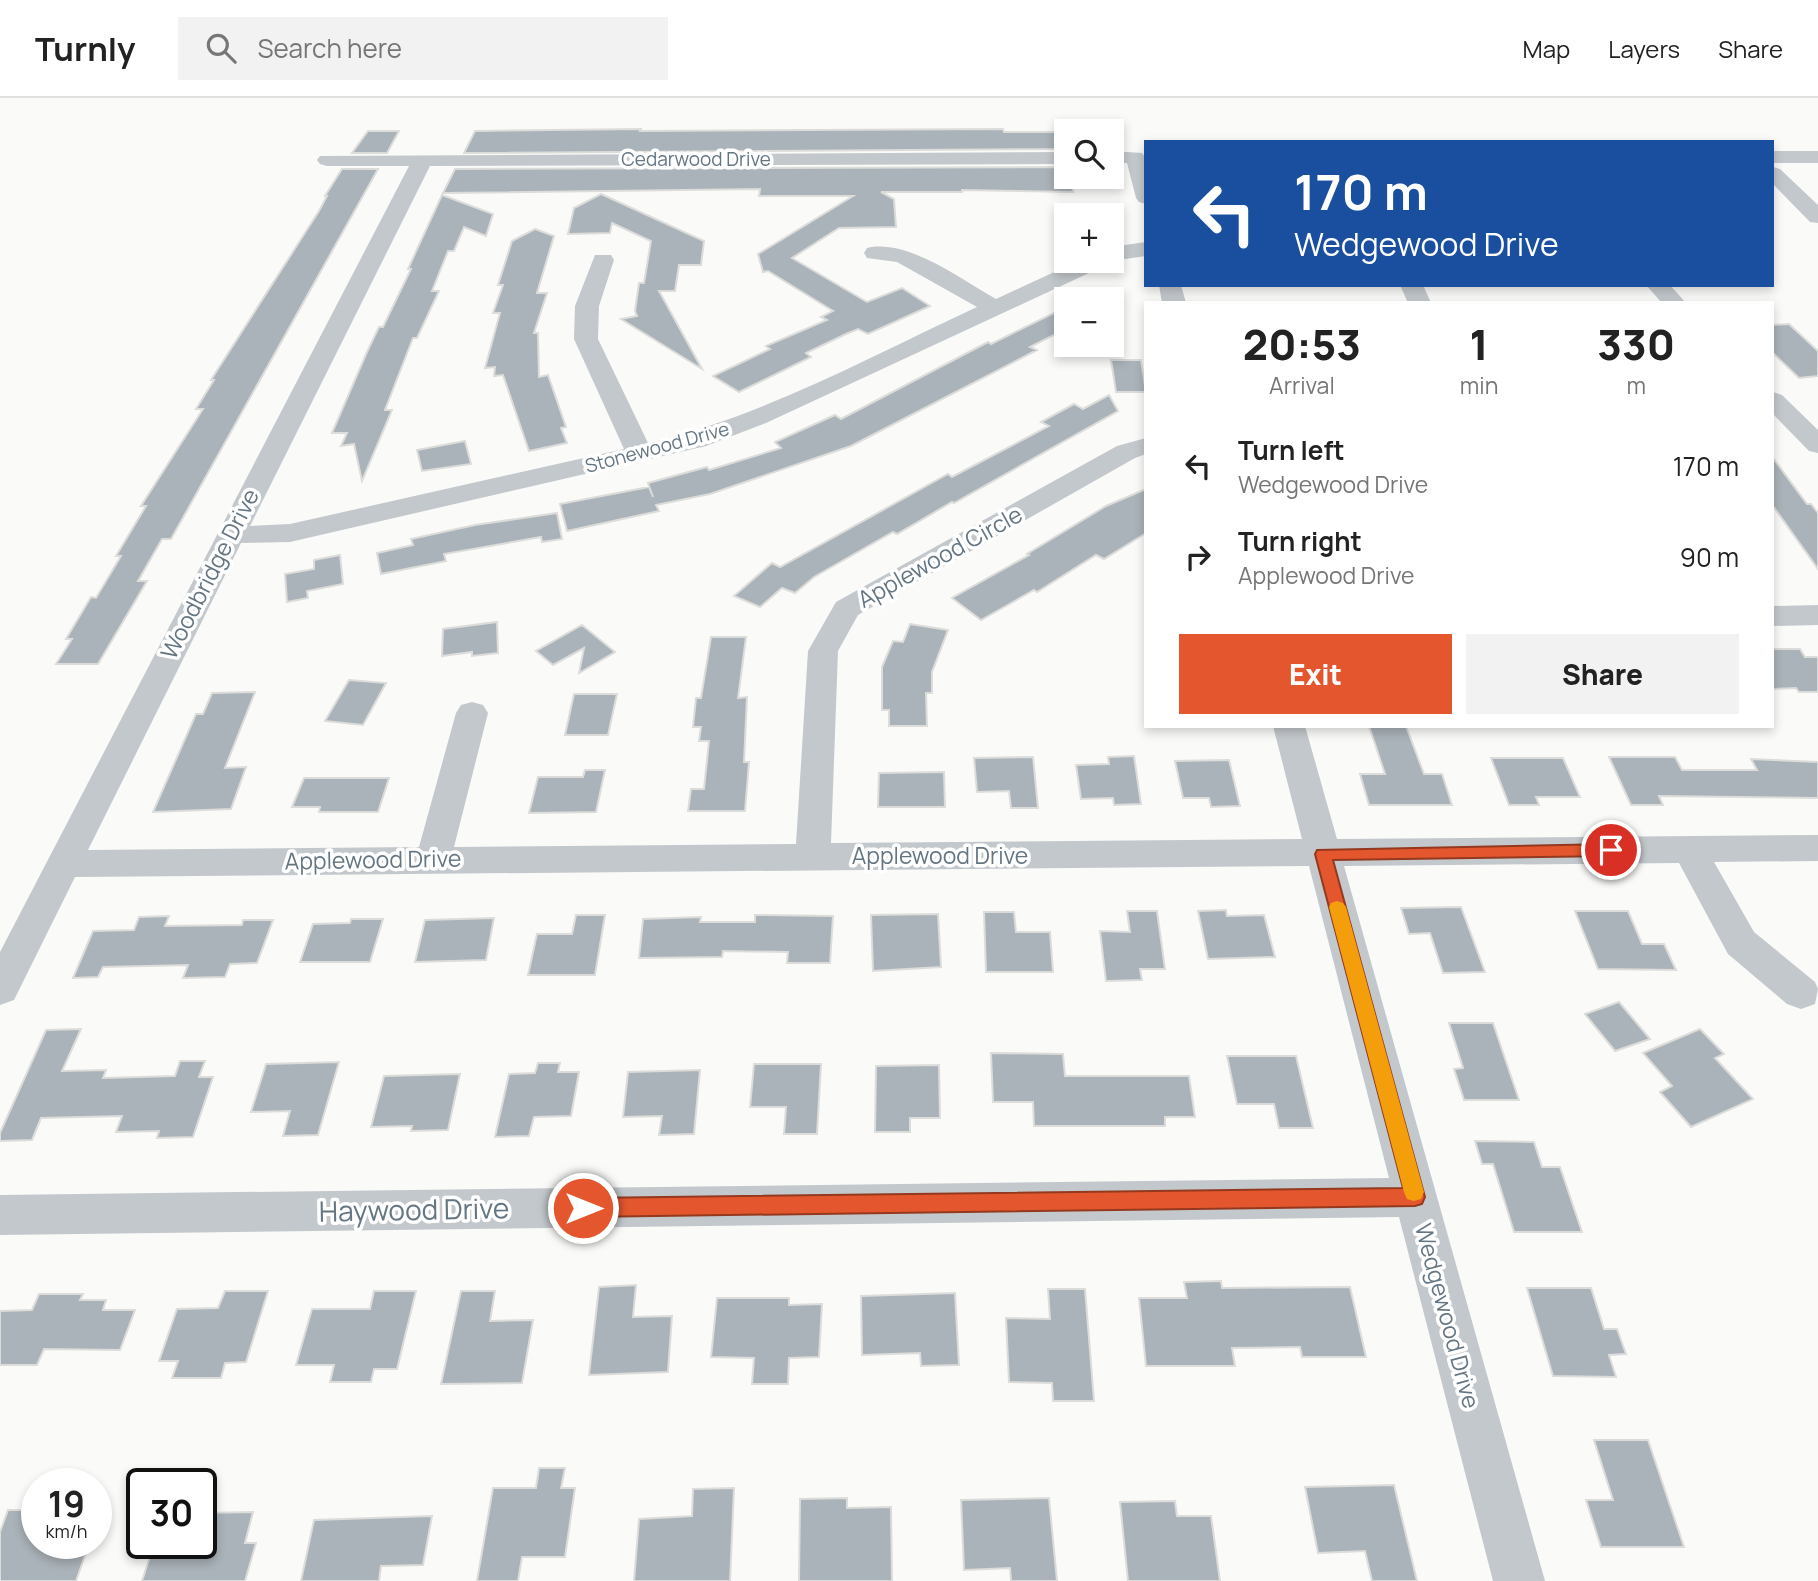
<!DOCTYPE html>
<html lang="en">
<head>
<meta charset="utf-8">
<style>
  :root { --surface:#fff; --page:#f2f2f2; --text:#222; --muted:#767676; --line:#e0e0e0; --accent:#e4572e }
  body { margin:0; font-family:Manrope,sans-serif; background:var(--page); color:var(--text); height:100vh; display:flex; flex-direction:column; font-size:26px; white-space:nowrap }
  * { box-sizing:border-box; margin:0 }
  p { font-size:23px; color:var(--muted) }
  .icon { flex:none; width:38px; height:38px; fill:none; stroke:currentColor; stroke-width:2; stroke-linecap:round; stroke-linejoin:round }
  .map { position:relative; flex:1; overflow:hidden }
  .sheet { position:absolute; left:1144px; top:203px; width:630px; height:427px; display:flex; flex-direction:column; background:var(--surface); border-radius:0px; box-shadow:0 4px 10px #0003 }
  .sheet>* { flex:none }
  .top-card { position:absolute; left:1144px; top:42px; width:630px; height:147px; border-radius:0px; box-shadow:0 4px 10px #0003; background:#1a4fa0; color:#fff; overflow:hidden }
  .buttons { position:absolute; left:1054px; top:21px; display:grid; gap:14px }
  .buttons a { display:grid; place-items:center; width:70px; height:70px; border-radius:0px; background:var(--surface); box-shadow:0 4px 10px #0003; font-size:35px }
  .speed { position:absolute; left:21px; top:1370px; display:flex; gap:14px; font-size:35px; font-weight:700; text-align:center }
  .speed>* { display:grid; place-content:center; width:91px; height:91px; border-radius:50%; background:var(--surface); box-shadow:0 4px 10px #0003; line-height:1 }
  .speed small { font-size:18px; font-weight:400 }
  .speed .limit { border:4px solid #111; border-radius:10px; background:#fff; color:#111 }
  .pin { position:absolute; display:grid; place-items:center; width:60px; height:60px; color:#fff; margin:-30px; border:4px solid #fff; border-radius:50%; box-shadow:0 2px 7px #0007 }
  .me { position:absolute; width:77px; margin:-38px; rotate:90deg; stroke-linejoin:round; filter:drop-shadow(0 0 5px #0008) }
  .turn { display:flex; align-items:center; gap:24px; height:147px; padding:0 35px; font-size:32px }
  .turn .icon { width:91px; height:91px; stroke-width:2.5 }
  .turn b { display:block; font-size:49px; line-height:60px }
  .eta { display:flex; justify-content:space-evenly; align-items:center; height:119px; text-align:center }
  .eta b { font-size:42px; font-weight:800; line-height:49px }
  .button { display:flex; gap:14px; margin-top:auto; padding:14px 35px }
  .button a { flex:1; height:80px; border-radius:0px; background:var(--accent); color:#fff; font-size:28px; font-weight:800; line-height:80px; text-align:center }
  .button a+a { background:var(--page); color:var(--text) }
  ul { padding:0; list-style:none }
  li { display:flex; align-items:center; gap:21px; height:91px; padding:0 35px }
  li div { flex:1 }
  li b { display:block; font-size:26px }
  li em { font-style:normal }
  header { display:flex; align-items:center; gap:42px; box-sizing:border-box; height:98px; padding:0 35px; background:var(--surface); border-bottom:2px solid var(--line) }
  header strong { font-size:33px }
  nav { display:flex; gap:38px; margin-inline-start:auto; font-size:24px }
  .search { width:490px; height:63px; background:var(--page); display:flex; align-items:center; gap:18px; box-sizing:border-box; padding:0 24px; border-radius:0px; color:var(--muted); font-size:26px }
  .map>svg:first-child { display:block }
</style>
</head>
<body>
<header>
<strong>Turnly</strong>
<div class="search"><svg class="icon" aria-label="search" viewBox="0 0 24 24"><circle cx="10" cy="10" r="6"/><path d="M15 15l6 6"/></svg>Search here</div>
<nav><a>Map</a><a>Layers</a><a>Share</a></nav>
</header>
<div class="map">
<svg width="1818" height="1483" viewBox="0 0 1818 1483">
  <rect width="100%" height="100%" fill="#fafaf8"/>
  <!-- building -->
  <path fill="#aab3b9" stroke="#dcdcda" stroke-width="2" d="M641,31L640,33L1003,31L1004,34H1064L1066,51L464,55L475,33Z
    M368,33H399L387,55H352Z
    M1066,69V79H1071L1073,94L962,92V94H881L894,101L896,129L839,130L792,160L867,204L902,190L930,208L868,236L858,231L846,236L806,255L811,259L739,294L713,278L770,251L766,248L827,222L821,219L833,213L768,173L763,174L758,156L853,98H759L760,91L443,95L455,71Z
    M342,71H378L171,441H162L138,483H147L98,566H56L72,541H66L91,499L96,500L121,458H116L146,408H141L203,311H196L214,282H211L319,113L327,98H325Z
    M601,96L704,143L701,167H679L675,193H659L702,271L621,221L637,218L635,213L639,185H644L651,143L612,125L610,135L568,136L574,110Z
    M442,97L493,116L486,138L464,129L454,153H448L432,193H439L417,240H413L385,312H392L362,383L354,346L341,348L347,335H332L367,254L379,229H383L411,171H408Z
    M535,131L554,138L537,195H547L534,235H538L539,279L548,277L566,329L561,330L567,345L529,353L503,277L494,278L495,269L485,270L500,215H493L503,187H498L512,143Z
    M1066,209V231L1030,249L1037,252L851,348L710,396L656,407L659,413L567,433L560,406L649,389L653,399L648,385L707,369L709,372L781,350L775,344L835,317L841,321L988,244L991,246Z
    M1789,226L1818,253V278L1799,280L1773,255V227Z
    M1111,262H1141L1146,294H1116Z
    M1109,297L1118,313L954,405L952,404L897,436L893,434L814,479L795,495L782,490L760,509L734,498L772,465L780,469L948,376L952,379L1049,328L1041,324L1074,306L1083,311Z
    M465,343L471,366L422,373L417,352Z
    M1773,360L1807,406H1811L1818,415V471L1773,408Z
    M1146,391V435L1104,461L1096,457L1037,494L1034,492L981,522L952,500L1029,457L1027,456L1106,408Z
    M557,415L562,441L542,444L541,439L444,456L446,463L381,476L377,455L413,447L411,441L475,427Z
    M340,457L343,486L307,493L308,500L287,504L285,476L314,471V462Z
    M497,524L498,555L472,558V554L442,558L443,531Z
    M910,526L948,532L932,574V595H926L927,628H889V612H882V569L893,543L903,544Z
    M582,527L615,554L579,575L584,550L553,567L536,553Z
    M711,539H746L738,600L747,599L744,664H749L745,713H688L691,691H704L709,643H699L701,629H693L696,600H701Z
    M1773,551H1800L1805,559H1818V594H1799L1796,590L1773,591Z
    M349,582L386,585L363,627L325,623Z
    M255,594L225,670L246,669L231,711L153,714L196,616H203L212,595Z
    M574,596H617L608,637H565Z
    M1369,628H1406L1424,676H1442L1452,707H1369L1360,676H1385Z
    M1134,658L1141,706L1114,707L1113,700L1081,701L1076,667L1109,666L1108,659Z
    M1033,659L1038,710H1011L1009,693L977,694L974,660Z
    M1609,659H1675L1682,672H1757L1751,661L1818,664V700L1659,698L1663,707H1631Z
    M1491,660H1563L1580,699H1536L1539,707H1509Z
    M1229,662L1240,708L1211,709L1209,700H1183L1175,663Z
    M585,672H605L596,714L529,715L538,679H583Z
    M944,674L945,709H878L879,675Z
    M304,680H389L378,714H319L320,709H292Z
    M1461,809L1485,874L1443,875L1430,835L1409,836L1401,810Z
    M1226,812L1227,818L1264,817L1275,859L1208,861L1198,813Z
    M1127,813H1157L1165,871H1140L1142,882L1106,883L1100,833L1130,834Z
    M1575,813H1628L1642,846H1664L1676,872L1598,871Z
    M984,814H1014L1016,834H1050L1053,874H986Z
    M938,816L941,869L873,873L871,817Z
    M576,817H605L595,877H528L537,836H572Z
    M755,817L833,818L830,865H787L788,854L723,853L722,859L639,860L643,821L701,819L700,824H755Z
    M169,818L165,828L242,827L243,822H273L257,865L230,866L225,879L183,880L188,867L103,869L98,879L73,880L93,833L134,832L139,819Z
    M494,820L486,862L415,864L425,822Z
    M351,821H383L370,864H300L313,826L350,825Z
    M1619,904L1650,941L1615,953L1585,916Z
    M1449,925H1493L1519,1002H1464L1454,971L1463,970Z
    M81,931L62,973L106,972L103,980L175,978L180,963H205L199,979H213L193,1039L157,1040L159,1033L116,1034L122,1018L41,1020L32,1042L0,1043V1035L46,932Z
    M1700,931L1724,956L1715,960L1753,1001L1691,1029L1660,994L1672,988L1643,955Z
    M991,955L1063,956L1065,978H1189L1195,1019H1165V1028H1034L1033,1004H993Z
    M1227,958H1296L1313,1030H1279L1274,1006H1237Z
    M339,964L318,1037L283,1038L290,1013L251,1014L266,966Z
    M538,965H560L558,974H579L571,1018L534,1019L529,1038L495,1039L509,976L535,975Z
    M754,966H821L817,1036H784L786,1009H750Z
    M939,967L940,1020H910V1034H875L876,968Z
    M700,972L694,1036L659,1037L662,1018L623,1019L628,974Z
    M460,976L448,1032L411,1033L412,1028L371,1029L384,978Z
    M1475,1043L1534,1044L1542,1069H1560L1582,1134H1514L1493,1066H1482Z
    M1221,1183L1222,1190L1350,1189L1366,1259H1302L1300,1249L1232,1250L1235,1268H1146L1139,1200H1187L1184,1184Z
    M636,1187L633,1219L672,1218L668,1274L589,1277L599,1189Z
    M1527,1190H1591L1604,1231H1617L1626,1256L1609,1257L1616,1279L1553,1278Z
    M1048,1191H1085L1094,1303H1053L1052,1285L1009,1284L1006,1220L1050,1221Z
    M225,1193H268L246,1264L225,1265L221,1280H172L178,1263H159L177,1211L218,1210Z
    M374,1193H416L397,1271H374L371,1284H330L334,1267H296L312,1211H370Z
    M461,1193H495L490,1223L533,1222L522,1285L441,1286Z
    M955,1195L959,1267L921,1268L920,1255L862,1257L861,1198Z
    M39,1196H83L80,1202H106L103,1212H135L120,1252L44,1251L37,1267H0V1213L32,1212Z
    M717,1200H789V1207L822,1206L819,1259L789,1260L788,1286H752L754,1260L711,1259Z
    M1594,1342H1648L1684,1449H1601L1586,1402H1613Z
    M539,1370H565L561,1390H575L565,1459H522L518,1483H477L493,1390H536Z
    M1394,1387L1417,1483H1372L1365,1453L1318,1455L1305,1389Z
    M734,1390L730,1483H634L639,1421L692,1418L693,1391Z
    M847,1400V1410L891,1409L892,1483H799L800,1401Z
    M1049,1400L1057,1483H1011L1010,1470L964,1472L961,1402Z
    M1175,1403L1177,1418H1211L1220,1483H1128L1120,1404Z
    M8,1412H37V1446H89L76,1483H0V1434Z
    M253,1414L245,1445H256L245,1483H142L154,1446H201V1415Z
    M432,1418L423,1467L381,1468L379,1483H301L314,1422Z"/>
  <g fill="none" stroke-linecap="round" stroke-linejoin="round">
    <!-- minor -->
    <path fill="#c3c8cc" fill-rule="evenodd" d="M1111,53L1142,55L1145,59L1146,106L1139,104L1136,100L1127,65H1111Z
      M1773,53H1818V65H1773Z
      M1066,54V66L430,68L250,428L290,426L624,351L574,241L575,208L595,157H611L614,162L599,208L598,241L648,345C760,320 873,257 977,209L897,164L867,160L864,155L867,150C907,140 962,182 996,201L1078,163H1107L1104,168L766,325L706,348L290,444L241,445L88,752L419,749L456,615L461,607L472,604L483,607L488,615L454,749L796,746L808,553L836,504L1117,348L1146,340V356L1135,360L858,517L838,553L831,745L1302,741L1273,628H1305L1337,741L1818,737V763L1714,764L1754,834L1815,884L1818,891L1815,906L1801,911L1787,906L1728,856L1679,765L1344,768L1545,1483H1493L1399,1119L0,1137V1097L1389,1080L1309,768L75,779L14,902L0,907V854L409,68H327L320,66L317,62L320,58Z
      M1773,69L1780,71L1818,107V125L1810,124L1773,86Z
      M1146,144V158L1111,163V149Z
      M1159,187H1181L1186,205H1162Z
      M1400,187H1423L1431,205H1408Z
      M1646,187H1670L1686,205H1662Z
      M1773,294L1782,297L1818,332V355L1809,353L1773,316Z
      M1818,507V527L1773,528V508Z"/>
  </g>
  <!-- route -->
  <path fill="#e4572e" stroke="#94391e" stroke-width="2" d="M1611,746L1619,752L1611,758L1333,762L1425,1099L1422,1106L1415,1108L583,1119L576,1116L573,1110L576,1103L583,1100L1403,1090L1315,756L1317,752Z"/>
  <!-- slow -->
  <path fill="#f59e0b" d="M1337,803L1343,805L1346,809L1424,1094L1421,1101L1414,1103L1407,1101L1404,1094L1329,809L1331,805Z"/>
  <g text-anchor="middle" stroke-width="7" stroke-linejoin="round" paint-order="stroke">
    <!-- far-street labels -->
    <g font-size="19" fill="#657683" stroke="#fff">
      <text x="696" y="68">Cedarwood Drive</text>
      <text transform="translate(657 349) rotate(-15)" y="7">Stonewood Drive</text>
    </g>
    <!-- street labels -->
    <g font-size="23" fill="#657683" stroke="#fff">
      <text transform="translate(940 459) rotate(-29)" y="8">Applewood Circle</text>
      <text transform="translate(210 476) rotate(-63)" y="8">Woodbridge Drive</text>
      <text x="940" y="766">Applewood Drive</text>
      <text transform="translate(373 762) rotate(-1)" y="8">Applewood Drive</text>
      <text transform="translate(1447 1218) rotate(75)" y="8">Wedgewood Drive</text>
    </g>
    <!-- near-street labels -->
    <g font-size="28" fill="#657683" stroke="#fff">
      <text transform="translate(414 1112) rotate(-1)" y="10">Haywood Drive</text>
    </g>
  </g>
</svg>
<div class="buttons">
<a><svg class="icon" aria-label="search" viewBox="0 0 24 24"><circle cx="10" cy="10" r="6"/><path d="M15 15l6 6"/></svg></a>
<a>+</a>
<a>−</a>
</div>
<div class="speed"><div>19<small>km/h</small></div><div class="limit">30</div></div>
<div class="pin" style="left:1611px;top:752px;background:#d93025"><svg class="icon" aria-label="arrive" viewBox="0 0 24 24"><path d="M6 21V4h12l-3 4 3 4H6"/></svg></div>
<svg class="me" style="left:583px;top:1110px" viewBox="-20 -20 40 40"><circle r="17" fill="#e4572e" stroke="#fff" stroke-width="3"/><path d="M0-11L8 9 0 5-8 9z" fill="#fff"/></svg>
<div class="top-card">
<div class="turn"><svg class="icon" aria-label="left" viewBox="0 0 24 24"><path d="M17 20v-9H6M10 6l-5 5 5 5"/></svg><div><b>170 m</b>Wedgewood Drive</div></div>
</div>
<section class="sheet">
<div class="eta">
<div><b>20:53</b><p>Arrival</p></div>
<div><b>1</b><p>min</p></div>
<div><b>330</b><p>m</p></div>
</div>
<ul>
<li><svg class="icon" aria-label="left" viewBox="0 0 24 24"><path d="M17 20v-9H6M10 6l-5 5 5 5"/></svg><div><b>Turn left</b><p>Wedgewood Drive</p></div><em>170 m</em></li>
<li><svg class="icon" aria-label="right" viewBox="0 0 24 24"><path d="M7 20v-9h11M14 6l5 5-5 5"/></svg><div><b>Turn right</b><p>Applewood Drive</p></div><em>90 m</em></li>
</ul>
<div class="button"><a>Exit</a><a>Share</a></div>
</section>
</div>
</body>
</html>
